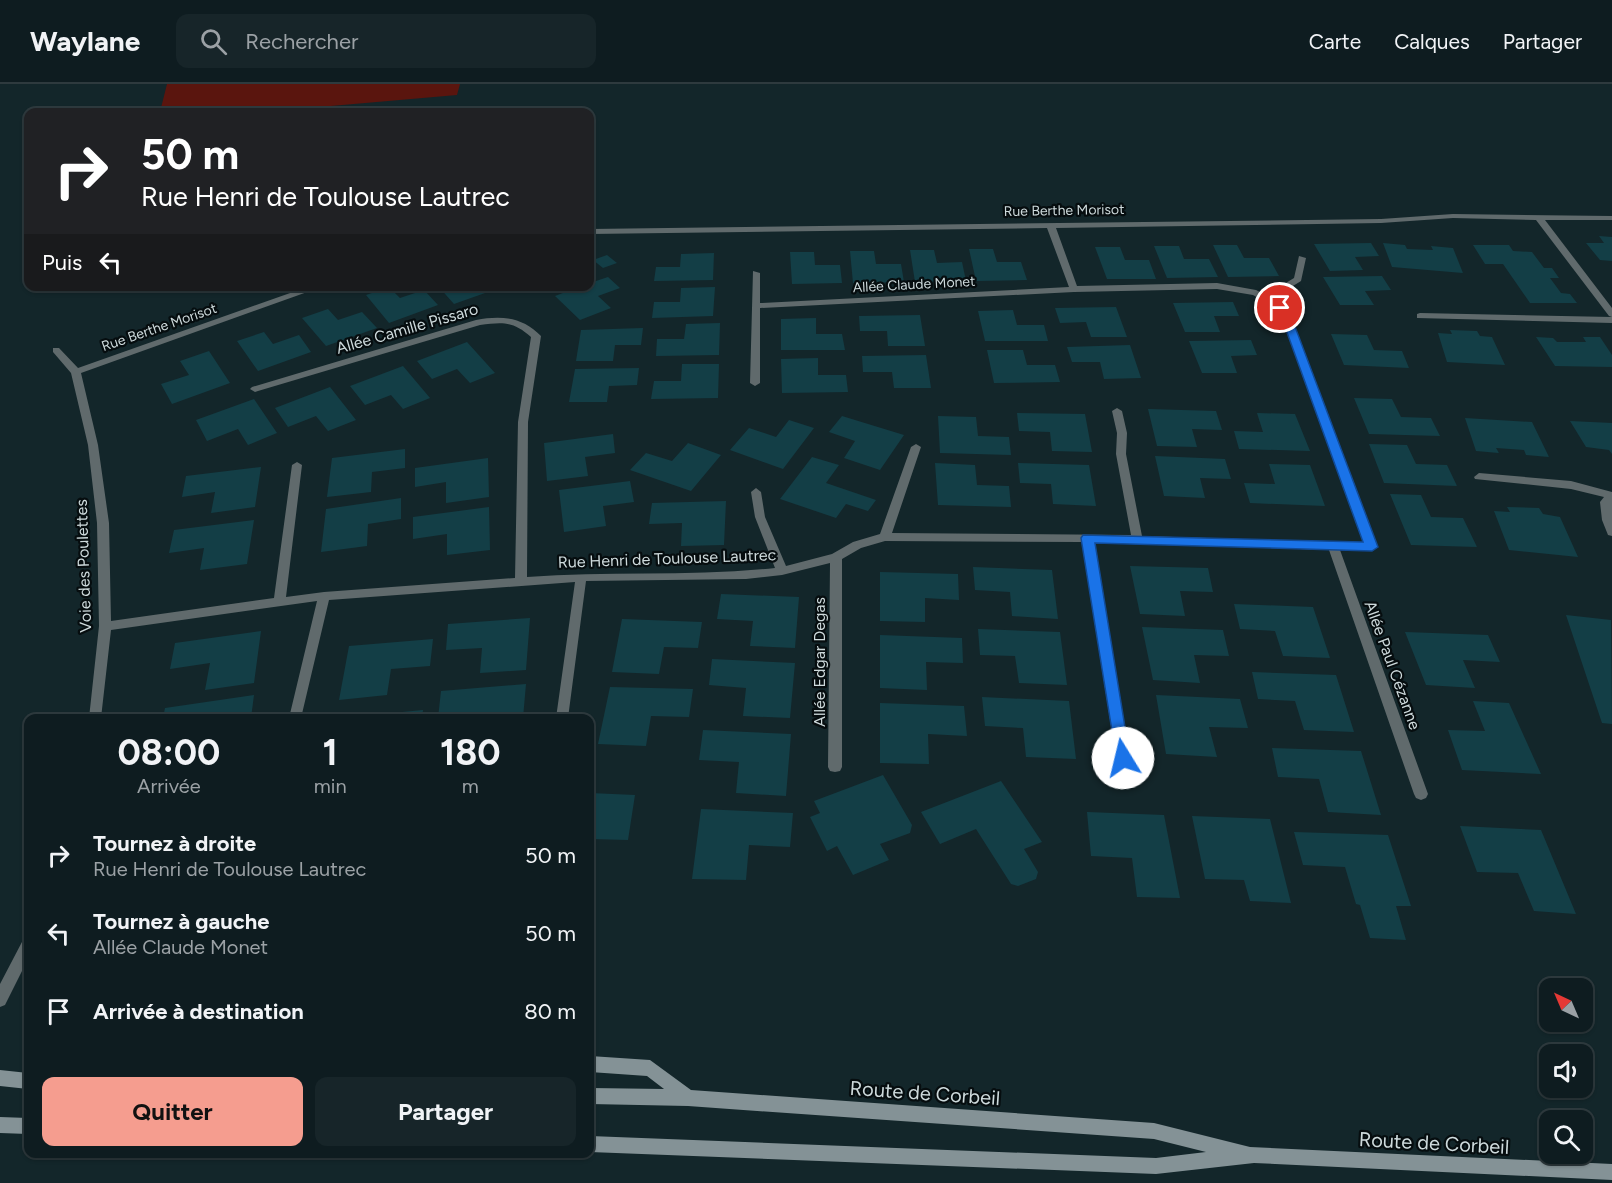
<!DOCTYPE html>
<html lang="fr">
<head>
<meta charset="utf-8">
<style>
  :root { --surface:#0e1c20; --page:#172529; --text:#f1f3f6; --muted:#9ba1a5; --line:#2e3a3e; --accent:#f59d8f }
  body { margin:0; font-family:Figtree,sans-serif; background:var(--page); color:var(--text); height:100vh; display:flex; flex-direction:column; font-size:22px; white-space:nowrap }
  * { box-sizing:border-box; margin:0 }
  p { font-size:20px; color:var(--muted) }
  .icon { flex:none; width:33px; height:33px; fill:none; stroke:currentColor; stroke-width:2; stroke-linecap:round; stroke-linejoin:round }
  .map { position:relative; flex:1; overflow:hidden }
  .panel { position:absolute; left:24px; top:630px; width:570px; height:444px; display:flex; flex-direction:column; background:var(--surface); border-radius:12px; box-shadow:0 2px 4px #0004,0 0 0 2px var(--line) }
  .panel>* { flex:none }
  .hud { position:absolute; left:24px; top:24px; width:570px; height:183px; border-radius:12px; box-shadow:0 2px 4px #0004,0 0 0 2px var(--line); background:#202124; color:#fff; overflow:hidden }
  .needle { width:39px; rotate:316deg }
  .buttons { position:absolute; left:1539px; top:894px; display:grid; gap:12px }
  .buttons a { display:grid; place-items:center; width:54px; height:54px; border-radius:12px; background:var(--surface); box-shadow:0 2px 4px #0004,0 0 0 2px var(--line); font-size:30px }
  .pin { position:absolute; display:grid; place-items:center; width:51px; height:51px; color:#fff; margin:-26px; border:3px solid #fff; border-radius:50%; box-shadow:0 2px 6px #0007 }
  .me { position:absolute; width:66px; margin:-33px; rotate:351deg; stroke-linejoin:round; filter:drop-shadow(0 0 4px #0008) }
  .turn { display:flex; align-items:center; gap:21px; height:126px; padding:0 18px; font-size:27px }
  .turn .icon { width:78px; height:78px; stroke-width:2.5 }
  .turn b { display:block; font-size:42px; line-height:51px }
  .then { display:flex; align-items:center; height:57px; padding:0 18px; background:#0003; gap:12px; font-size:22px }
  .eta { display:flex; justify-content:space-evenly; align-items:center; height:102px; text-align:center }
  .eta b { font-size:36px; font-weight:700; line-height:42px }
  .primary-button { display:flex; gap:12px; margin-top:auto; padding:12px 18px }
  .primary-button a { flex:1; height:69px; border-radius:12px; background:var(--accent); color:#111; font-size:24px; font-weight:700; line-height:69px; text-align:center }
  .primary-button a+a { background:var(--page); color:var(--text) }
  ul { padding:0; list-style:none }
  li { display:flex; align-items:center; gap:18px; height:78px; padding:0 18px }
  li div { flex:1 }
  li b { display:block; font-size:22px }
  li em { font-style:normal }
  header { display:flex; align-items:center; gap:36px; box-sizing:border-box; height:84px; padding:0 30px; background:var(--surface); border-bottom:2px solid var(--line) }
  header strong { font-size:28px }
  nav { display:flex; gap:33px; margin-inline-start:auto; font-size:21px }
  .search { width:420px; height:54px; background:var(--page); display:flex; align-items:center; gap:15px; box-sizing:border-box; padding:0 21px; border-radius:12px; color:var(--muted); font-size:22px }
  .map>svg:first-child { display:block }
</style>
</head>
<body>
<header>
<strong>Waylane</strong>
<div class="search"><svg class="icon" aria-label="search" viewBox="0 0 24 24"><circle cx="10" cy="10" r="6"/><path d="M15 15l6 6"/></svg>Rechercher</div>
<nav><a>Carte</a><a>Calques</a><a>Partager</a></nav>
</header>
<div class="map">
<svg width="1612" height="1099" viewBox="0 0 1612 1099">
  <rect width="100%" height="100%" fill="#13262a"/>
  <!-- green -->
  <path fill="#5a150e" d="M167,0H460L457,11L262,28H160Z"/>
  <!-- building -->
  <path fill="#133e46" d="M1599,152L1612,153V177L1600,176L1586,159H1604Z
    M1371,159L1379,172L1355,173L1363,186L1330,187L1314,160Z
    M1383,159L1405,161L1407,165L1433,166L1431,162L1453,164L1463,189L1392,183Z
    M1213,161H1237L1244,174H1269L1279,192L1228,193Z
    M1473,161H1509L1513,167L1532,168L1544,184H1552L1559,194H1550L1561,209L1570,210L1577,219H1530L1503,180H1485Z
    M1154,162H1179L1184,175H1209L1218,193L1167,194Z
    M1095,163H1120L1125,176H1149L1156,195H1107Z
    M969,165H993L997,178H1021L1027,196L976,197Z
    M910,166H934L937,179L962,178L966,197L915,198Z
    M850,167H874L876,180H901L904,198L853,199Z
    M790,168H814L815,181H840L842,199L792,200Z
    M714,169L713,196L654,197L656,183H680L681,170Z
    M607,171L617,179L603,184L593,176Z
    M1382,192L1391,206L1365,207L1374,221H1340L1323,193Z
    M608,193L620,204L598,212L611,224L580,236L555,212L581,202H590V199Z
    M438,202H501L502,203L454,220Z
    M389,203L400,214L424,206L438,221L389,239L366,211Z
    M715,203L713,232L652,234L654,218H680L681,204Z
    M1233,218L1239,232H1214L1220,248H1185L1173,219Z
    M1116,223L1127,253H1091L1086,238L1060,239L1055,224Z
    M328,225L338,236L362,228L377,244L326,262L302,234Z
    M1013,226L1017,241H1044L1048,257H985L978,227Z
    M920,231L925,262H888L887,247H860L859,232Z
    M816,234V250H842L845,266H781V235Z
    M720,239L719,271L656,272L657,255H684L686,240Z
    M643,244L641,261H615L613,277H576L581,246Z
    M1450,246L1477,247L1480,252L1492,253L1505,281L1447,278L1438,249L1452,250Z
    M264,248L273,260L299,251L311,268L258,287L237,257Z
    M1331,250L1367,251L1374,266L1402,267L1409,284L1344,281Z
    M1536,253L1553,254L1557,258H1586L1583,253H1600L1612,271V283L1555,282Z
    M1251,256L1257,271L1231,272L1237,289H1202L1189,257Z
    M467,258L495,289L470,299L457,285L432,295L417,277Z
    M1130,261L1141,294L1104,295L1100,278H1072L1067,263Z
    M987,266H1023L1027,281H1055L1060,298L994,299Z
    M209,267L230,299L172,320L161,300L189,291L180,277Z
    M926,271L931,304H894L892,288H863L862,272Z
    M818,274V291H846L848,308L782,309L781,275Z
    M682,280H719L718,314L651,315L654,297H681Z
    M403,282L430,314L403,325L391,311L365,321L350,302Z
    M639,284L637,301L609,302L607,318H569L575,285Z
    M330,303L356,336L328,347L316,332L288,343L275,324Z
    M1354,314L1392,315L1401,333L1431,334L1440,352L1369,350Z
    M254,315L277,349L248,361L238,345L207,357L196,336Z
    M1148,325L1216,327L1222,346L1192,345L1197,363L1157,362Z
    M1017,329L1085,330L1092,368L1052,367L1050,348L1019,347Z
    M1257,329L1295,330L1310,367L1239,365L1234,347L1263,348Z
    M842,332L904,351L880,386L844,374L855,357L829,348Z
    M938,332L976,333L978,352L1009,353L1011,371L940,369Z
    M1465,334L1532,338L1549,373L1526,371L1524,366L1496,364L1499,369L1476,367Z
    M789,336L814,344L783,385L730,366L749,344L776,353Z
    M1570,337L1612,339V370L1609,366L1586,363Z
    M613,350L615,369L585,373L588,392L547,397L544,359Z
    M688,359L721,371L691,407L630,386L646,369L672,377Z
    M1369,360L1407,361L1416,380L1447,381L1457,402L1384,399Z
    M405,365V384L372,388L371,408L327,413L332,374Z
    M1155,372L1225,375L1231,395L1200,394L1205,414L1164,412Z
    M812,373L839,381L826,399L876,416L868,427L846,420L836,434L780,415Z
    M488,374L489,413L446,419V398L415,403V384Z
    M935,379L975,381L977,401L1009,402L1011,423L938,421Z
    M1018,379L1089,381L1096,422L1053,420L1051,400L1020,399Z
    M1269,380L1310,381L1325,422L1250,419L1244,399L1275,400Z
    M261,383L255,423L211,429L215,408L182,413L186,392Z
    M630,397L634,418L603,422L606,442L564,448L559,406Z
    M1390,410L1421,411L1431,433L1463,434L1477,463L1411,461Z
    M401,414V435L368,440L367,462L321,468L326,425Z
    M726,417L724,461L681,462L682,439L649,440L652,419Z
    M489,423L490,466L447,471V450L413,455V433Z
    M1507,423L1539,424L1543,430L1560,433L1578,473L1509,466L1494,427L1510,428Z
    M254,436L247,480L200,486L204,464L169,469L174,446Z
    M1130,482L1208,484L1213,508L1180,507L1185,532L1140,530Z
    M973,483L1052,486L1058,535L1012,532L1010,508L975,506Z
    M880,488L958,490L959,516L925,514V538L880,537Z
    M721,510L799,513L795,564L750,562L753,537L717,535Z
    M1234,520L1313,523L1330,574L1283,572L1275,547L1240,545Z
    M1566,531L1611,536L1612,640L1602,639Z
    M530,534L526,586L480,589L482,564L446,566L448,540Z
    M622,535L702,538L698,564L664,563L659,590L612,588Z
    M1142,543L1223,546L1229,572L1194,571L1200,599L1153,596Z
    M978,545L1060,548L1067,601L1019,599L1015,572L980,571Z
    M261,547L254,599L205,606L210,579L170,585L175,559Z
    M1405,548L1488,551L1500,578L1463,576L1475,604L1426,601Z
    M880,551L962,554L963,579L926,578L927,606L880,604Z
    M433,555L430,582L391,585L387,611L339,616L349,562Z
    M712,575L795,579L790,634L743,632L746,604L709,601Z
    M1252,588L1336,591L1354,648L1304,646L1295,617L1258,615Z
    M526,600L523,634H474V632L438,634L441,607Z
    M610,603L693,605L689,633L651,632L646,662L598,660Z
    M254,611L251,634H163L165,624Z
    M1156,611L1240,615L1248,644L1209,643L1217,673L1166,670Z
    M982,613L1069,617L1076,675L1026,673L1023,644L985,642Z
    M1473,617L1509,619L1541,690L1462,686L1448,646L1485,647Z
    M880,619L964,622L967,652L928,650L929,680L880,679Z
    M423,626L422,634H349V633Z
    M703,646L791,650L786,712L736,709L739,678L699,676Z
    M1272,664L1361,667L1381,731L1328,728L1319,695L1278,693Z
    M883,691L912,741L910,749L880,760L889,776L853,791L837,762L827,767L810,733L820,729L814,717Z
    M1001,697L1042,758L1024,765L1038,788L1036,795L1018,802L1011,800L976,745L940,760L921,728Z
    M590,709L635,711L628,756L590,755Z
    M701,725L793,729L790,763L749,761L746,796L692,795Z
    M1087,728L1164,731L1180,814L1137,813L1132,774L1091,772Z
    M1192,732L1270,735L1291,819L1250,817L1244,796L1205,795Z
    M1460,742L1541,746L1576,830L1534,827L1518,789L1477,788Z
    M1294,748L1388,751L1411,822H1396L1406,856L1370,854L1360,821L1356,820L1345,783L1303,781Z"/>
  <g fill="none" stroke-linecap="round" stroke-linejoin="round">
    <!-- minor -->
    <path fill="#606a6c" fill-rule="evenodd" d="M1453,130L1612,132V136H1545L1612,224V233L1609,232L1536,136L1453,134L1381,139L1056,144L1077,202L1217,199L1256,206L1266,211L1294,194L1299,172L1306,174L1301,197L1272,215L1283,221L1291,232L1378,463L1372,467L1340,466L1428,710L1426,714L1421,716L1416,714L1414,710L1329,466L1093,458L1130,674L1138,698L1136,702L1131,704L1126,702L1116,674L1082,458L885,457L861,464L842,475V683L840,687L835,688L830,687L828,683L830,479L782,491L746,495L586,497L568,634H556L575,498L329,516L301,634H289L317,517L111,546L101,634H89L99,542L97,439L88,361L71,289L53,268V264H59L78,284L310,202H324L81,289L98,361L109,439L111,537L274,514L292,381L297,378L302,381L286,513L324,508L515,494L518,338L531,253C513,237 503,238 480,241L258,307L255,308L250,305L252,303L476,236C501,231 523,233 541,252L528,338L527,493C609,487 693,493 775,484L755,433L751,408L756,404L761,408L765,433L786,482L832,470L853,458L880,450L911,363L916,360L921,363L892,449L1131,451L1116,370L1117,349L1112,327L1117,324L1122,327L1127,349L1126,370L1142,452L1365,459L1281,232L1277,225L1253,211L1217,205L1074,208L760,224V299L755,302L750,299L753,187L760,189V219L1069,203L1047,144L590,150V145L1381,135Z
      M1420,229L1612,233V239L1417,234V230Z
      M1479,389L1571,397L1612,408V452L1608,451L1602,436L1600,418L1604,413L1571,405L1475,395L1474,393Z
      M28,854V875L5,921L0,923V900L23,856Z"/>
    <!-- secondary -->
    <path fill="#849296" fill-rule="evenodd" d="M590,972L650,976L691,1006L1154,1039L1250,1063L1612,1080V1096L1254,1079L1156,1090L590,1068V1052L1156,1074L1206,1068L1154,1055L688,1022L590,1020V1004L664,1005L647,992L590,988Z
      M0,986L28,989V1005L0,1002Z
      M0,1033L28,1034V1050L0,1049Z"/>
  </g>
  <!-- route -->
  <path fill="#1a73e8" stroke="#114b97" stroke-width="1.5" d="M1280,220L1283,221L1291,232L1378,463L1372,467L1095,459L1130,674L1128,678L1123,680L1117,678L1081,454L1083,451L1363,458L1281,232L1274,224Z"/>
  <g text-anchor="middle" stroke-width="4.5" stroke-linejoin="round" paint-order="stroke">
    <!-- far-street labels -->
    <g font-size="14" fill="#cedadc" stroke="#060d0f">
      <text transform="translate(1064 126) rotate(-1)" y="5">Rue Berthe Morisot</text>
      <text transform="translate(914 200) rotate(-3)" y="5">Allée Claude Monet</text>
      <text transform="translate(159 243) rotate(-19)" y="5">Rue Berthe Morisot</text>
    </g>
    <!-- street labels -->
    <g font-size="16" fill="#cedadc" stroke="#060d0f">
      <text transform="translate(407 244) rotate(-16)" y="6">Allée Camille Pissaro</text>
      <text transform="translate(667 474) rotate(-2)" y="6">Rue Henri de Toulouse Lautrec</text>
      <text transform="translate(83 482) rotate(-92)" y="6">Voie des Poulettes</text>
      <text transform="translate(819 578) rotate(-90)" y="6">Allée Edgar Degas</text>
      <text transform="translate(1393 581) rotate(70)" y="6">Allée Paul Cézanne</text>
    </g>
    <!-- near-street labels -->
    <g font-size="20" fill="#cedadc" stroke="#060d0f">
      <text transform="translate(925 1009) rotate(4)" y="7">Route de Corbeil</text>
      <text transform="translate(1434 1059) rotate(3)" y="7">Route de Corbeil</text>
    </g>
  </g>
</svg>
<div class="buttons">
<a><svg class="needle" viewBox="-14 -14 28 28"><path d="M0-13l5 13h-10z" fill="#e53935"/><path d="M0 13l5-13h-10z" fill="#9ba1a5"/></svg></a>
<a><svg class="icon" aria-label="sound" viewBox="0 0 24 24"><path d="M4 9h4l5-4v14l-5-4H4zM17 9q2 3 0 6"/></svg></a>
<a><svg class="icon" aria-label="search" viewBox="0 0 24 24"><circle cx="10" cy="10" r="6"/><path d="M15 15l6 6"/></svg></a>
</div>
<div class="pin" style="left:1280px;top:224px;background:#d93025"><svg class="icon" aria-label="arrive" viewBox="0 0 24 24"><path d="M6 21V4h12l-3 4 3 4H6"/></svg></div>
<svg class="me" style="left:1123px;top:674px" viewBox="-20 -20 40 40"><circle r="19" fill="#fff"/><path d="M0-13L10 11 0 6-10 11z" fill="#1a73e8"/></svg>
<div class="hud">
<div class="turn"><svg class="icon" aria-label="right" viewBox="0 0 24 24"><path d="M7 20v-9h11M14 6l5 5-5 5"/></svg><div><b>50 m</b>Rue Henri de Toulouse Lautrec</div></div>
<div class="then">Puis<svg class="icon" aria-label="left" viewBox="0 0 24 24"><path d="M17 20v-9H6M10 6l-5 5 5 5"/></svg></div>
</div>
<section class="panel">
<div class="eta">
<div><b>08:00</b><p>Arrivée</p></div>
<div><b>1</b><p>min</p></div>
<div><b>180</b><p>m</p></div>
</div>
<ul>
<li><svg class="icon" aria-label="right" viewBox="0 0 24 24"><path d="M7 20v-9h11M14 6l5 5-5 5"/></svg><div><b>Tournez à droite</b><p>Rue Henri de Toulouse Lautrec</p></div><em>50 m</em></li>
<li><svg class="icon" aria-label="left" viewBox="0 0 24 24"><path d="M17 20v-9H6M10 6l-5 5 5 5"/></svg><div><b>Tournez à gauche</b><p>Allée Claude Monet</p></div><em>50 m</em></li>
<li><svg class="icon" aria-label="arrive" viewBox="0 0 24 24"><path d="M6 21V4h12l-3 4 3 4H6"/></svg><div><b>Arrivée à destination</b></div><em>80 m</em></li>
</ul>
<div class="primary-button"><a>Quitter</a><a>Partager</a></div>
</section>
</div>
</body>
</html>
